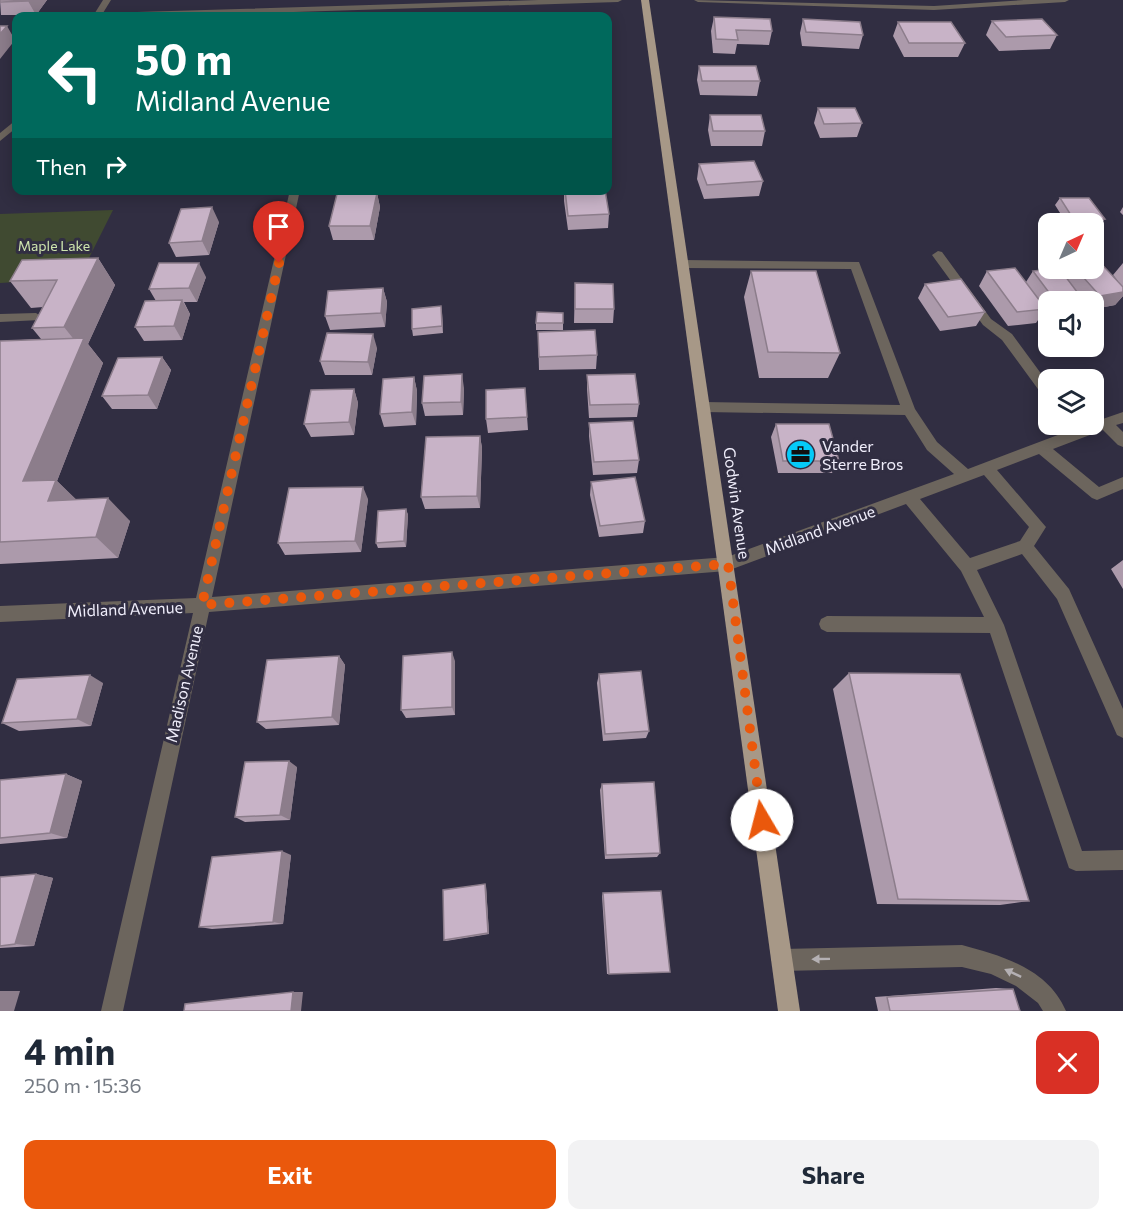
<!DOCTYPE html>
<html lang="en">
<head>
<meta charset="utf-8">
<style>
  :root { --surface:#fff; --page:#f2f2f3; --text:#1f2937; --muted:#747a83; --accent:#ea580c }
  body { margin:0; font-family:Commissioner,sans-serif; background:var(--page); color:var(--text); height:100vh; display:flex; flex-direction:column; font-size:22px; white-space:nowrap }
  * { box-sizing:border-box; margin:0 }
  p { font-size:20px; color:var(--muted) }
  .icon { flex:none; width:33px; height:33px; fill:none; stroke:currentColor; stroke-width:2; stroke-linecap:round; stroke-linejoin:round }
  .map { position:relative; height:1011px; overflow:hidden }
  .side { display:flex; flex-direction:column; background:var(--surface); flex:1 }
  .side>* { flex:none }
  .guide { position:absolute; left:12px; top:12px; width:600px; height:183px; border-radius:12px; box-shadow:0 3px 15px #0003; background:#00695c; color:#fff; overflow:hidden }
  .needle { width:39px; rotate:44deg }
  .tools { position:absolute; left:1038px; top:213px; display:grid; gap:12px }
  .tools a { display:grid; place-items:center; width:66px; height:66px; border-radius:12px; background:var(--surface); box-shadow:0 3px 15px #0003; font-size:30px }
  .pin { position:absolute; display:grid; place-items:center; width:51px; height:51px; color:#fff; margin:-62px -26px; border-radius:50% 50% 50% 0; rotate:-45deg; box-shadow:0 0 6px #0007 }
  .pin .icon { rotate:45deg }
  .me { position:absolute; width:66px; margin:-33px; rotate:352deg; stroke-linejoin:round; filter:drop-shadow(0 0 4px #0008) }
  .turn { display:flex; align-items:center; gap:21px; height:126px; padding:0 24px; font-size:27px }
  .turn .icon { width:78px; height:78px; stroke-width:2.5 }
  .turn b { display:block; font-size:42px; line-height:51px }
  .then { display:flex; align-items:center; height:57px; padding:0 24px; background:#0003; gap:12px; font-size:22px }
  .round { display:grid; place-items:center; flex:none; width:63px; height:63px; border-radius:12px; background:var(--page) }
  .headline { display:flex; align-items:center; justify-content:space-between; height:102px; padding:0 24px }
  h1 { font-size:36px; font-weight:700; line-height:45px }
  .primary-button { display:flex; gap:12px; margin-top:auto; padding:12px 24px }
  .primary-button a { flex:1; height:69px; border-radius:12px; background:var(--accent); color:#fff; font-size:24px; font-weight:700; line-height:69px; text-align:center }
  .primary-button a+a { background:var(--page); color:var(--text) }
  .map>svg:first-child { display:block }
</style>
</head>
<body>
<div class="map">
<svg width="1123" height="1011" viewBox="0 0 1123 1011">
  <rect width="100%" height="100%" fill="#312e42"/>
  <!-- green -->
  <path fill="#404a31" d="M113,210L79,278L0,283V214Z"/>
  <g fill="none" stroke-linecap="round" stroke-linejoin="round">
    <!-- minor -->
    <path fill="#6c655d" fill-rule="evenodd" d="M103,0H111L103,13L538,0H622L618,2L164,16H93Z
      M694,0L934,6L1024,0H1069L1065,2L934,10L698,2Z
      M16,120V128L0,141V133Z
      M290,190H300L212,597L727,557L954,474L927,450L905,415L704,412L697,407L704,402L900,405L851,269L683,268L677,264L683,260L859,262L915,409L937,442L968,469L1087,424H1094V422L1123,412V423L1116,425L1123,432V447L1118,445L1103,430L1053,449L1099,487L1123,477V489L1097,500L1092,498L1039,454L997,470L1046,527L1034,546L1069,589L1123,709V738L1117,735L1057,599L1022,554L977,570L1004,625L1082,851L1123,850V870L1076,871L1069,868L990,633L827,632L821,629L819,624L821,619L827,616L984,617L961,571L906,504L727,571L209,612L123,1011H101L193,613L0,622V606L196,598ZM984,475L1029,527L1020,541L970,558L920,499Z
      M938,251L942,252L991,319L1012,334L1048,383V397L1043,396L1002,340L983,325L932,255Z
      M36,313L42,317L40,320L0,322V314Z
      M962,945C1003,956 1048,969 1066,1011H1043L1038,1003L1016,986L991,974L962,967L782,971L775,967L771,960L775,953L782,949Z"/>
    <!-- major -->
    <path fill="#a79887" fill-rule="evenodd" d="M641,0H649L800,1011H778Z"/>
  </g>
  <!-- wall -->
  <path fill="#ac9aab" d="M0,0H47L36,15H1Z
    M714,17L772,31L769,45L737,44L735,54L713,53L711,31Z
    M803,19L863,35L859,49L802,46L800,33Z
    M992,21L1057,35L1050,49L999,51L986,35Z
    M898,22L965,43L958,57H904L893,36Z
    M699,66L760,81L757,96L700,95L697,80Z
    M818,108L862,123L857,137L820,138L814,123Z
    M710,115L765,131L762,146H711L708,130Z
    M608,143L609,161V176H608Z
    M699,164L763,181L759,196L704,199L697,179Z
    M564,190H605L609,214L608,228L568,230L564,201Z
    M377,193L380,207L374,240H333L329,226Z
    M1060,198L1105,219L1099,226H1094V224H1067L1055,205Z
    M1123,207V215L1120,212Z
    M219,222L209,255L176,257L169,243Z
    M98,258L115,285L88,344L103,363L57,481L76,500L130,521L118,558L0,564V341L41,339L32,328L43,307L31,308L10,281Z
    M1123,263V296L1115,305L1094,309V302H1048V318H1047L1043,313L1036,323L1008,326L979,286L987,271L1026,282L1033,271L1060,270L1061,268H1094L1118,281L1113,275Z
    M751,271L840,353L828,378H759L744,297Z
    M206,277L197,302H184L190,314L182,340L144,341L135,327L156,301L149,289Z
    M575,283L614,309L613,323H574Z
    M925,284L985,312L976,326L940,331L918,298Z
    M383,288L387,302L385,327L330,330L325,316Z
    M442,313L443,333L413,336L412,329Z
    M563,313V330H536V323Z
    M538,332L597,355L596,369L539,370Z
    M377,348L372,375H325L320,361Z
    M162,357L171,370L157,409H112L102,396Z
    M587,375L639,404L637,417L589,418L587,389Z
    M414,377L417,391L416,425L384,427L380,414Z
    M464,388L463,415L425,416L422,403Z
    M525,388L528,430L488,433L486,419Z
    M354,389L358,403L354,435L311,437L304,424Z
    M589,423L639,460L637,473L593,475L589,436Z
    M776,424L839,461L832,473H778L771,437Z
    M480,436L482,448L480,508L425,509L421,497Z
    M591,482L645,521L643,533L599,537L590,495Z
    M368,499L361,552L285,555L278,543Z
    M406,509L408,515L406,547L378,548L376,543Z
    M1123,560V589L1111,569Z
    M339,656L345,665L339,725L266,729L257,722Z
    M455,661V715L406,718L401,710Z
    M849,673L1029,901L1000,905L877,904L833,689Z
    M599,674L649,731L646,738L603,741L597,683Z
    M103,683L91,726L19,731L2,723Z
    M297,767L290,820L245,822L235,817Z
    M66,774L82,781L67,838L0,844V780Z
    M602,784L660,853L657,857L605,859L600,790Z
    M291,855L283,924L212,929L199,927Z
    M36,874L53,878L34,946L0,948V877Z
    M485,884L486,886L489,934L446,941L444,940Z
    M603,893L669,972L607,974L602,896Z
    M996,988L1013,989L1020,1011H878L875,997Z"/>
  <!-- shaded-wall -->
  <path fill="#8c7d8b" d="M29,0H47L36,15L28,1Z
    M7,26L15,40L0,59V34Z
    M377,193L380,207L374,240L370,226Z
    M212,207L219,222L209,255L202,241Z
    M98,258L115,285L88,344L103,363L57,481L80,503L72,523L23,481L80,347L64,327Z
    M199,263L206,277L197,302L189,288Z
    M383,288L387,302L385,327L381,313Z
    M1123,292V296L1115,305L1094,309V304L1100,296Z
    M182,300L190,314L182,340L174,326Z
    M441,306L442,313L443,333L442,326Z
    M373,334L377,348L372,375L368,362Z
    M162,357L171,370L157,409L148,395Z
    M462,374L464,388L463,415L461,402Z
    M414,377L417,391L416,425L412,412Z
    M354,389L358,403L354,435L349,422Z
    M480,436L482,448L480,508L477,496Z
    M363,487L368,499L361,552L355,541Z
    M108,498L130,521L118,558L96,537Z
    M406,509L408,515L406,547L404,541Z
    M452,652L455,661V715L452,707Z
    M339,656L345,665L339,725L332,717Z
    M90,675L103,683L91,726L77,719Z
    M289,761L297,767L290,820L280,815Z
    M66,774L82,781L67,838L50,833Z
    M282,851L291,855L283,924L273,922Z
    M36,874L53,878L34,946L15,944Z
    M485,884L486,886L489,934L488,933Z
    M0,991H20L14,1011H0Z
    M293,992H303L301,1011H291Z"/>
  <!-- building -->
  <path fill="#c8b3c7" stroke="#8c7d8b" stroke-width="1.5" d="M0,0H29L28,1L0,2Z
    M574,15V16H544Z
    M714,17L770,19L772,31L736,30L738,40L716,39Z
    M803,19L860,22L863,35L806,32Z
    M1042,19L1057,35L1006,37L992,21Z
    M898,22H951L965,43H909Z
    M0,26H7L0,34Z
    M699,66H756L760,81H702Z
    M818,108H855L862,123L824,124Z
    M710,115H761L765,131H713Z
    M754,161L763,181L707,185L699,164Z
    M565,190H605L609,214L568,216Z
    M377,193L370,226H329L337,194Z
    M1060,198H1089L1105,219L1074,220Z
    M212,207L202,241L169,243L181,209Z
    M1094,256L1123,287V292L1100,296L1075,268H1094Z
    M98,258L64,327L32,328L57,280L10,281L22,260Z
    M159,263H199L189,288L149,289Z
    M1015,268L1046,309L1017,312L987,271Z
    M1059,268L1084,301L1056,302L1033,271Z
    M751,271H816L840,353L768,352Z
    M961,279L985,312L948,317L925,284Z
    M575,283L613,284L614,309H575Z
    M383,288L381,313L325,316L328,291Z
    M182,300L174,326L135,327L145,301Z
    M441,306L442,326L412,329V309Z
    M537,312L563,313V323H536Z
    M595,330L597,355L539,357L538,332Z
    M327,333L373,334L368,362L320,361Z
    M84,338L23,481L56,480L48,501L108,498L96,537L0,542V341Z
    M162,357L148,395L102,396L118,358Z
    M462,374L461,402L422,403L424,376Z
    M635,374L639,404L590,405L587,375Z
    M414,377L412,412L380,414L383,379Z
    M525,388L527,417L486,419V390Z
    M354,389L349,422L304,424L311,390Z
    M633,421L639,460L594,462L589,423Z
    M776,424H829L839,461H783Z
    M480,436L477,496L421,497L426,437Z
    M635,477L645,521L600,526L591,482Z
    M363,487L355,541L278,543L289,488Z
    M406,509L404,541L376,543L378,511Z
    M452,652V707L401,710L403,656Z
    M339,656L332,717L257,722L267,660Z
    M641,671L649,731L605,734L599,674Z
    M849,673L960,674L1029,901L898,899Z
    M90,675L77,719L2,723L17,679Z
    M289,761L280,815L235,817L245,762Z
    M66,774L50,833L0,838V780Z
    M654,782L660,853L606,855L602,784Z
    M282,851L273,922L199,927L212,857Z
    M36,874L15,944L0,946V877Z
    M485,884L488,933L444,940L443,890Z
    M661,891L670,972L609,974L603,893Z
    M1013,989L1020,1011H890L887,997Z
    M293,992L291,1011H184L185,1004Z"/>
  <!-- one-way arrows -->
  <defs><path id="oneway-solid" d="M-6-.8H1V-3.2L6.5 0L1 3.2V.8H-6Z" transform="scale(1.5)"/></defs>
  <g fill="#b4b0b3">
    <use href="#oneway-solid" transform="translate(821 959) rotate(179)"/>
    <use href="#oneway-solid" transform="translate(1013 973) rotate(-155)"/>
  </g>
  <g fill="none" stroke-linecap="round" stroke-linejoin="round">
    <!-- route -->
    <path stroke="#ea580c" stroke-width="10" stroke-dasharray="0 18" d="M279,263L202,605L728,564L762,820"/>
  </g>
  <!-- icons -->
  <defs>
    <symbol id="office-disc" viewBox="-11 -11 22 22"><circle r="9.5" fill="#05cbf9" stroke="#312e42"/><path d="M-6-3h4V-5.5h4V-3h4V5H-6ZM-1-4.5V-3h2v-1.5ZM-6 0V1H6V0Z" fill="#111"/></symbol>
  </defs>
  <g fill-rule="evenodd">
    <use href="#office-disc" x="784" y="438" width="33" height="33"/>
  </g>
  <g text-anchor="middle" stroke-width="6" stroke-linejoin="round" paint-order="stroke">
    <!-- far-park labels -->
    <g font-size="14" fill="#cfe5ae" stroke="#312e42">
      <text x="54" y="251">Maple Lake</text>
    </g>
    <!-- poi labels -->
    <g font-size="16" fill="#efedfa" stroke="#312e42" text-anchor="start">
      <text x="822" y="452">Vander<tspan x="822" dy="18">Sterre Bros</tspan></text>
    </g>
    <!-- street labels -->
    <g font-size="16" fill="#efedfa" stroke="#312e42">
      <text transform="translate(737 503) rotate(82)" y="6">Godwin Avenue</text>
      <text transform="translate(820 530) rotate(-20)" y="6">Midland Avenue</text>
      <text transform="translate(125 609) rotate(-2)" y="6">Midland Avenue</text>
      <text transform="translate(184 684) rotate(-77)" y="6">Madison Avenue</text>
    </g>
  </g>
</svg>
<div class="tools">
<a><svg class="needle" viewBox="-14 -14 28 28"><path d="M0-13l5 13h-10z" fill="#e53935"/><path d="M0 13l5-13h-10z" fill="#747a83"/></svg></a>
<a><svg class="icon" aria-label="sound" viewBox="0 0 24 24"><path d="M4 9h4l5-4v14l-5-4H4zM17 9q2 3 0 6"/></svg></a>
<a><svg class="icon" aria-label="layers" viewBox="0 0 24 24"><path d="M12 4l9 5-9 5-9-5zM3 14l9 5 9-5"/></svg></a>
</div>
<div class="pin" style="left:279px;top:263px;background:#d93025"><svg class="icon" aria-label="arrive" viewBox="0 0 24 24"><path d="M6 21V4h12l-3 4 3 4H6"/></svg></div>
<svg class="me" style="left:762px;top:820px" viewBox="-20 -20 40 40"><circle r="19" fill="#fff"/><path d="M0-13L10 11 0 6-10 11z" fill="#ea580c"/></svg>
<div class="guide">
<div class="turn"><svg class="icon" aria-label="left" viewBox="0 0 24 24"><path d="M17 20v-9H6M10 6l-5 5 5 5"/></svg><div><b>50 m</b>Midland Avenue</div></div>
<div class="then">Then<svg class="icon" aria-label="right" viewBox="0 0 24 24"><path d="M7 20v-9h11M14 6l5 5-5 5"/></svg></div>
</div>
</div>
<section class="side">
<div class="headline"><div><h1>4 min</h1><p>250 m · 15:36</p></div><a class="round" style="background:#d93025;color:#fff"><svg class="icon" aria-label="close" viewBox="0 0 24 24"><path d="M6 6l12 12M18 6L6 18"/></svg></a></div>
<div class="primary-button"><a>Exit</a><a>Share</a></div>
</section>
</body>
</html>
